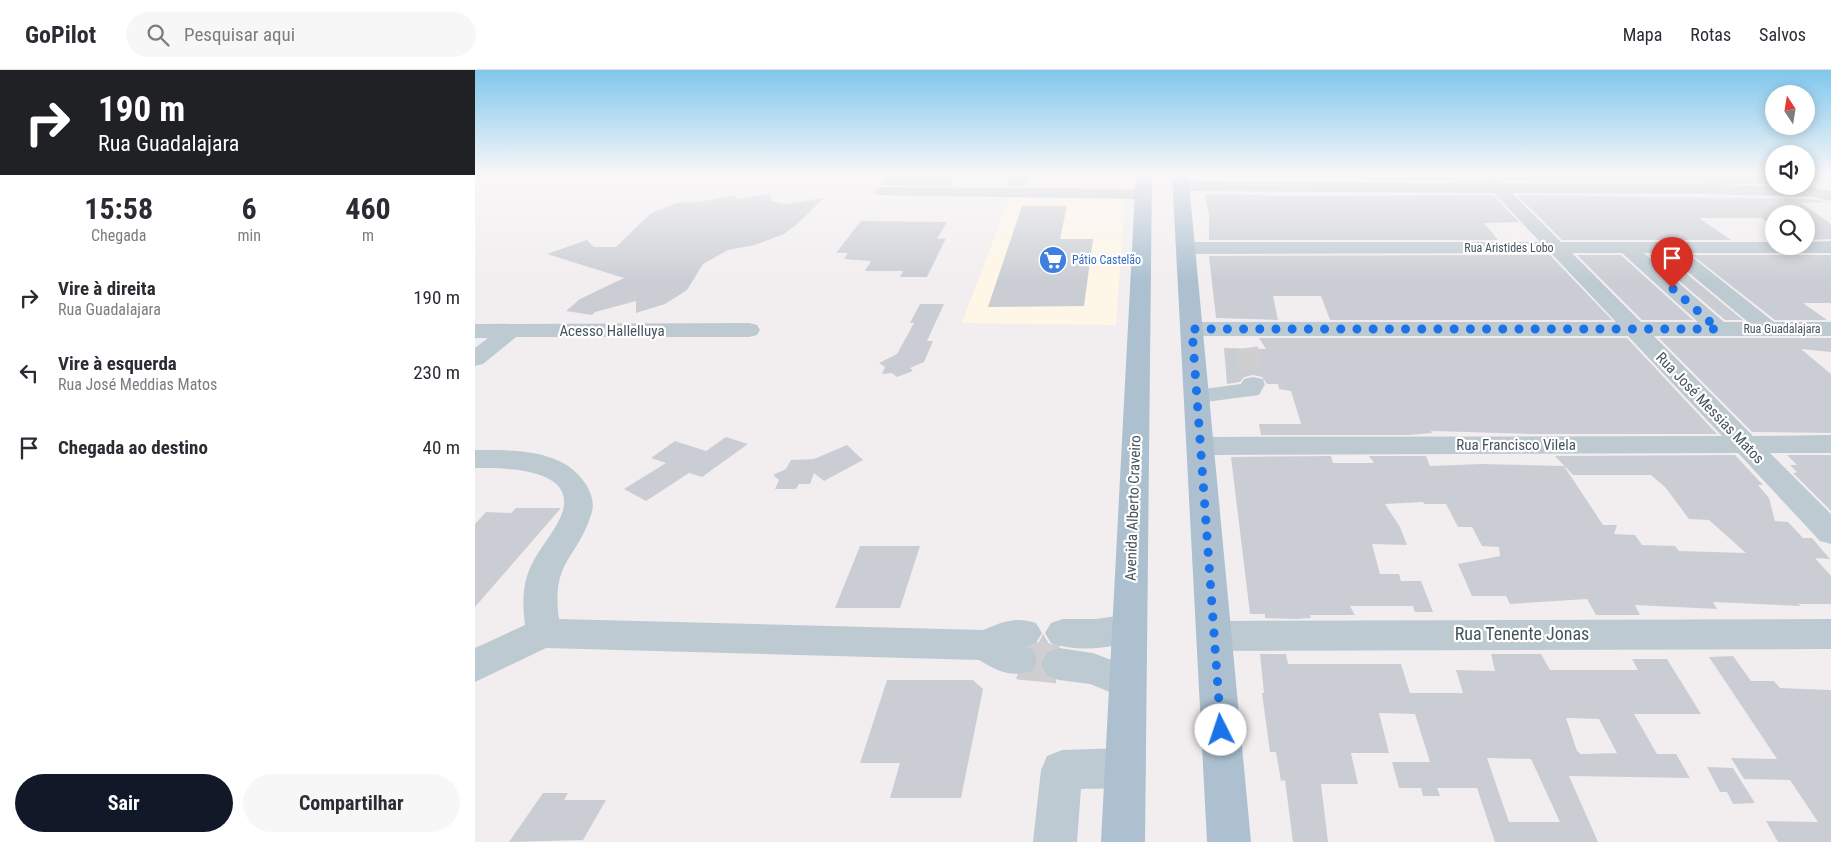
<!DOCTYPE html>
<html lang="pt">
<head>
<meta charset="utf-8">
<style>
  :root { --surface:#fff; --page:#f7f7f7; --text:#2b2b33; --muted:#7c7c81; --line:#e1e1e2; --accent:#111827 }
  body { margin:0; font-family:"Roboto Condensed",sans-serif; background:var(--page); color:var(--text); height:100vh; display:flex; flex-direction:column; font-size:19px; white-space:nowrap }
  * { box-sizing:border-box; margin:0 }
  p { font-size:16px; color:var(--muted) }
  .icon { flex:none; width:28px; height:28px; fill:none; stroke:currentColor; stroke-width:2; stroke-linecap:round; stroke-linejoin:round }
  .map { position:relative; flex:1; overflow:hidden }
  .panel { display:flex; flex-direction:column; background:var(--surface); width:475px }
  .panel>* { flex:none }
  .guide { background:#202124; color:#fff; overflow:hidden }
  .needle { width:32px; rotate:348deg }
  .tools { position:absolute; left:1290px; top:15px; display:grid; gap:10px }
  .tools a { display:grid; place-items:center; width:50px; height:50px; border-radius:50%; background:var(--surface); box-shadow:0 2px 12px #0003; font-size:25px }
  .pin { position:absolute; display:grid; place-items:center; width:42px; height:42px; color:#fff; margin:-51px -21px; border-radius:50% 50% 50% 0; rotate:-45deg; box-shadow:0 0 5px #0007 }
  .pin .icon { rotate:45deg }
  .me { position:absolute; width:55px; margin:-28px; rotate:356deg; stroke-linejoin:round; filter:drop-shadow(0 0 4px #0008) }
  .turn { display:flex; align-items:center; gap:18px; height:105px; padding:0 15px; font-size:22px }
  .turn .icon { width:65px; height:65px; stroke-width:2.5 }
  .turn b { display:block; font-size:35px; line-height:42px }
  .eta { display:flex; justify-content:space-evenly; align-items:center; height:85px; text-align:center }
  .eta b { font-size:30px; font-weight:700; line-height:35px }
  .button { display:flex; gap:10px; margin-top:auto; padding:10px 15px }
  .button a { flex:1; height:58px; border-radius:30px; background:var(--accent); color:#fff; font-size:20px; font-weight:700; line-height:58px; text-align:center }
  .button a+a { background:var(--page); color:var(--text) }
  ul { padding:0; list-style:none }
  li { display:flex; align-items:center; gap:15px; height:75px; padding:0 15px }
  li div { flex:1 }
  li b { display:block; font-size:19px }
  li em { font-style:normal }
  header { display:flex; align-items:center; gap:30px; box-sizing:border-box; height:70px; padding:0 25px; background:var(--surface); border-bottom:1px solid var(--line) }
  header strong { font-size:24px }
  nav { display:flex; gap:28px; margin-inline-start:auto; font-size:18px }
  .search { width:350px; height:45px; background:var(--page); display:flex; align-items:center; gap:12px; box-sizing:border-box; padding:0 18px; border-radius:28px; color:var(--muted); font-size:19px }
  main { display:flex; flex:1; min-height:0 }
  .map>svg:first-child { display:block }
</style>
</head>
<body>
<header>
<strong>GoPilot</strong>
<div class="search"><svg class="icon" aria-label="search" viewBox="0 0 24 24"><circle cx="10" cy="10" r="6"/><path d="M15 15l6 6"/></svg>Pesquisar aqui</div>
<nav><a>Mapa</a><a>Rotas</a><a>Salvos</a></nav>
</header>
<main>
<section class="panel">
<div class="guide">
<div class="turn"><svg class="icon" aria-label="right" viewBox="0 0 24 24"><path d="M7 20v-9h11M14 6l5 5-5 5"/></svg><div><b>190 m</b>Rua Guadalajara</div></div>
</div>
<div class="eta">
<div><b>15:58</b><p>Chegada</p></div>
<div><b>6</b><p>min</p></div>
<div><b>460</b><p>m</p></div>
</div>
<ul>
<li><svg class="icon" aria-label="right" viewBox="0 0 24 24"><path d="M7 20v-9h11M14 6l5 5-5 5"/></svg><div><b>Vire à direita</b><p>Rua Guadalajara</p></div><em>190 m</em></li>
<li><svg class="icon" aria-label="left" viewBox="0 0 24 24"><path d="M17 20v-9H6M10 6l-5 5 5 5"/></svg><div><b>Vire à esquerda</b><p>Rua José Meddias Matos</p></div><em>230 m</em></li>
<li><svg class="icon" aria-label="arrive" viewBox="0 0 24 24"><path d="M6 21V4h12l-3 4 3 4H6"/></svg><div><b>Chegada ao destino</b></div><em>40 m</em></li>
</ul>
<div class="button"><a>Sair</a><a>Compartilhar</a></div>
</section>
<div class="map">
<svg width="1356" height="772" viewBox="0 0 1356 772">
  <rect width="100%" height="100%" fill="#f2eeef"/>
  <!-- commercial -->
  <path fill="#fef6e6" d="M534,128H650L641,255L487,253Z"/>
  <!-- building -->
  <path fill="#caced4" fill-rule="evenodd" d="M415,103H481L475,116L407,115Z
    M532,103H552L556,104L551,116H534Z
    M883,103H975L982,111L876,110H887Z
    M1025,103H1299V114L1032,111Z
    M296,124V131L310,134L349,128L321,155L309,164L280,175L253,180L228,194L212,220L190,234L161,243V231L120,242L117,245L91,241L105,229L149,208L72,184L112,170L119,177H141L175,144L201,133L223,132L261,125V129Z
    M730,124L818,126L1018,125L1044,152L1009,153L1023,170H734V145Z
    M1042,125L1337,129L1352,132L1326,133L1356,154V169L1331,170V144H1299V156L1286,148H1224L1256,170H1087Z
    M547,136H592L585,169H618L609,236L513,237Z
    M386,151L472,152L462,169L471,168L452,207H425L428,201H390L396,191L369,189L373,183H361Z
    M1075,185L1137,250H855L846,226H798L803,250L741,248L734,186Z
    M1102,185H1146L1218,250H1167Z
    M1174,185H1189L1268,250H1250Z
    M1217,185H1356V233H1328L1352,250H1300Z
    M445,234H469L452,271H458L449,292L435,298L438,301L422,307L417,303L407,304L410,297L404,293L422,284L439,253H435Z
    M784,268H1152L1242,364H1059L956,361L957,363L935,365H786L784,354H826L816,321L804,319L803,314H792L787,307L778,305L769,307L765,312L752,314L749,278L791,279Z
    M1184,268H1356V282L1326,279L1356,304V363L1277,362Z
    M251,367L273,374L227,407L214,403L171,431L149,419L191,393L176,388L200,371L231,381Z
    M372,375L388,390L349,411L339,403L335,414H324L321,419H300L304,410L298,405L311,399L316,390L339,389Z
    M1260,385L1288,415H1283L1294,428L1300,451L1313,452L1328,468H1337L1355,489L1340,488L1356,506V534H1323L1326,536L1238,532L1242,539L1160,535L1165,545H1121L1112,529L1035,534L1031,526H997L983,494L1025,486L1024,477L1007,476L997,457H983L971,434H949L948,432L910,434L925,457L932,475L897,474L905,504H924L926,511H946L958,542H940L938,536H875L880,545H835L836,548L821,549L790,548V544H775L756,387L856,386L858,393H899L894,386H951L955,396L1006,394L1089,396L1128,455H1142L1139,464L1160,465L1167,475L1200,476L1204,481L1271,483L1234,450L1214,449L1190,417L1176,405H1098L1080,386Z
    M1312,385H1356V441L1318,403L1322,402L1315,395H1322Z
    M41,438H86L0,537V454L11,442L36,443Z
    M385,476H445L425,538H360Z
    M568,564L574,574L582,577L570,581L564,593L569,606L577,609H541L542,606L559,602L564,589L556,577L563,574Z
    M785,584H811L813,594H926L935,623H988L981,600L1020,601L1016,584H1066L1075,600H1163L1157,589H1192L1226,644H1159L1182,684H1201L1215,708L1094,706L1123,772H1020L1002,718H962L965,726H948L946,718H924L917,692H955L940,644L904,643L914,683H876L883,714H846L853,772H818L810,710L806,711L801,682H795L787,623H789ZM1091,648L1124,649L1142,683L1106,684L1102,681ZM1012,688L1056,689L1085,752H1034Z
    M1258,586L1276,611H1299L1305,618L1356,620V772H1303L1291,751L1343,752L1315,710L1269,709L1256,688L1302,689L1234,587Z
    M412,610H498L508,619L486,728H415L425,693H385Z
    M1232,697L1258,698L1280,733L1258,734L1252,722H1245Z
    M68,723H93L89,730H131L108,770L34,772Z"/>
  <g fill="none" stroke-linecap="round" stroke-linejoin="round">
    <!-- minor-tunnel-far1 -->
    <path stroke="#cfcfd2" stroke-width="22" stroke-dasharray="22 11" stroke-linecap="butt" d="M772,278L778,314"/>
    <!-- minor-tunnel -->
    <path stroke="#cfcfd2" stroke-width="39" stroke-dasharray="39 19" stroke-linecap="butt" d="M544,590L584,594"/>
    <!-- minor -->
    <path fill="#becad2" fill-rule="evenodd" d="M1018,107L1028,113L1229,114L1337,117L1356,121V131L1337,127L1229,124L1037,123L1086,172H1299V176H1331V172L1356,171V183H1212L1299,252H1356V266H1179L1278,366L1356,365V383H1295L1356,444V474L1345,471L1263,383L727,385L717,382L713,376L717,370L727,367L1247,366L1153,266H717L709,264L706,259L709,254L717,252H1141L1076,183L711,184L704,182L702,178L704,174L711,172H1065L1019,123L706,121L698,116L706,111L1011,113L1013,109ZM1097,183H1147L1223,252H1166ZM1169,183H1190L1273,252H1249Z
      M407,117L668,119L676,124L668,129L401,125L399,122L401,119Z
      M274,253L282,255L285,260L282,265L274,267H41L8,294L0,296V278L13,268H0V254Z
      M778,307L787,309L790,314L784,325L723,333L714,331L711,326L714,321L766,314L769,309Z
      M0,380C38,380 90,378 112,416C117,425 120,435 116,445C101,491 76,491 84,549L508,560C527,552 541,546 561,553L567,563L561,573L551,577L557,579L562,590L557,601C536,608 522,601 504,590L71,578L0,612V578L50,555C48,539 47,522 52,506C59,483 77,467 86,446C106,397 27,398 0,398Z
      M655,544L667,548L672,558L667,568C640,578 604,583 576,573L570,563L576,553L588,549H621Z
      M1356,549V579L739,581L727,576L721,566L727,556L739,551Z
      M584,578L618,583L665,601L671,613L665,625L652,629L615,614L584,610L571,605L566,594L571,583Z
      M650,678L665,684L671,698L665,712L650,718L606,719L602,772H558L566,700L572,686L587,680Z"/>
    <!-- major -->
    <path fill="#acc0d0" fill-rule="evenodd" d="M661,103H677L670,772H626Z
      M697,103H713L776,772H732Z"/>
  </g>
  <!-- sky -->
  <linearGradient id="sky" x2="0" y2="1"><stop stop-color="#7fc7ed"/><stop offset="0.49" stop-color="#f9f7f8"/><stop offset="1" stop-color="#f9f7f8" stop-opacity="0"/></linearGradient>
  <rect width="1356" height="212" fill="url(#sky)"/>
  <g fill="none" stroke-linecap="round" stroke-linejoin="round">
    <!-- route -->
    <path stroke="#1a73e8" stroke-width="9" stroke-dasharray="0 16.2" d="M746,660L717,259H1243L1197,218"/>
  </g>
  <!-- icons -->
  <defs>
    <symbol id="supermarket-disc" viewBox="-11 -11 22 22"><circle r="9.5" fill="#3f7fe0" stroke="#fff"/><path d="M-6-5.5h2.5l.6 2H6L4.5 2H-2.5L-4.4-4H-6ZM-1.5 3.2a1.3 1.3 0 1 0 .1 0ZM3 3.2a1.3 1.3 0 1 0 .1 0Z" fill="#fff"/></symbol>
  </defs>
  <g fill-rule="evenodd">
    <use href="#supermarket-disc" x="562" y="174" width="32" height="32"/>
  </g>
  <g text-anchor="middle" stroke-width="4.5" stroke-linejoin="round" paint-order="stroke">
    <!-- far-street labels -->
    <g font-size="12" fill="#45545e" stroke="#fff">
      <text x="1034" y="182">Rua Aristides Lobo</text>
      <text x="1307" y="263">Rua Guadalajara</text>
    </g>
    <!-- far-shop labels -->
    <g font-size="12" fill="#366cbe" stroke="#fff" text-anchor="start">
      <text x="597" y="194">Pátio Castelão</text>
    </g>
    <!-- street labels -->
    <g font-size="15" fill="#45545e" stroke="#fff">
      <text x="137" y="266">Acesso Hallelluya</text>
      <text transform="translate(1235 338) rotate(46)" y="5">Rua José Messias Matos</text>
      <text x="1041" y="380">Rua Francisco Vilela</text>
      <text transform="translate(658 438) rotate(-88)" y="5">Avenida Alberto Craveiro</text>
    </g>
    <!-- near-street labels -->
    <g font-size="18" fill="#45545e" stroke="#fff">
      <text x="1047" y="570">Rua Tenente Jonas</text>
    </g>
  </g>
</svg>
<div class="tools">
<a><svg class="needle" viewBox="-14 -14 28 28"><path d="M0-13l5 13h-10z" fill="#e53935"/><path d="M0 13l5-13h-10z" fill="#7c7c81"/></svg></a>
<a><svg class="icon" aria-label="sound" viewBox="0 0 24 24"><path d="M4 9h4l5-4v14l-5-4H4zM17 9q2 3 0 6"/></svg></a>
<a><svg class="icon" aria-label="search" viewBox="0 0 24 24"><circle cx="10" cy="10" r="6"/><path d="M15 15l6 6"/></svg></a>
</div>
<div class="pin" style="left:1197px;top:218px;background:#d93025"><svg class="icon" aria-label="arrive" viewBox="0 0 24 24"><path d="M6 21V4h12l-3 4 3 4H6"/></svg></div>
<svg class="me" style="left:746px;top:660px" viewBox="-20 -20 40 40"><circle r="19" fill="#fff"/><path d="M0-13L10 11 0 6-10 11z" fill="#1a73e8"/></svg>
</div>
</main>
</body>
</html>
